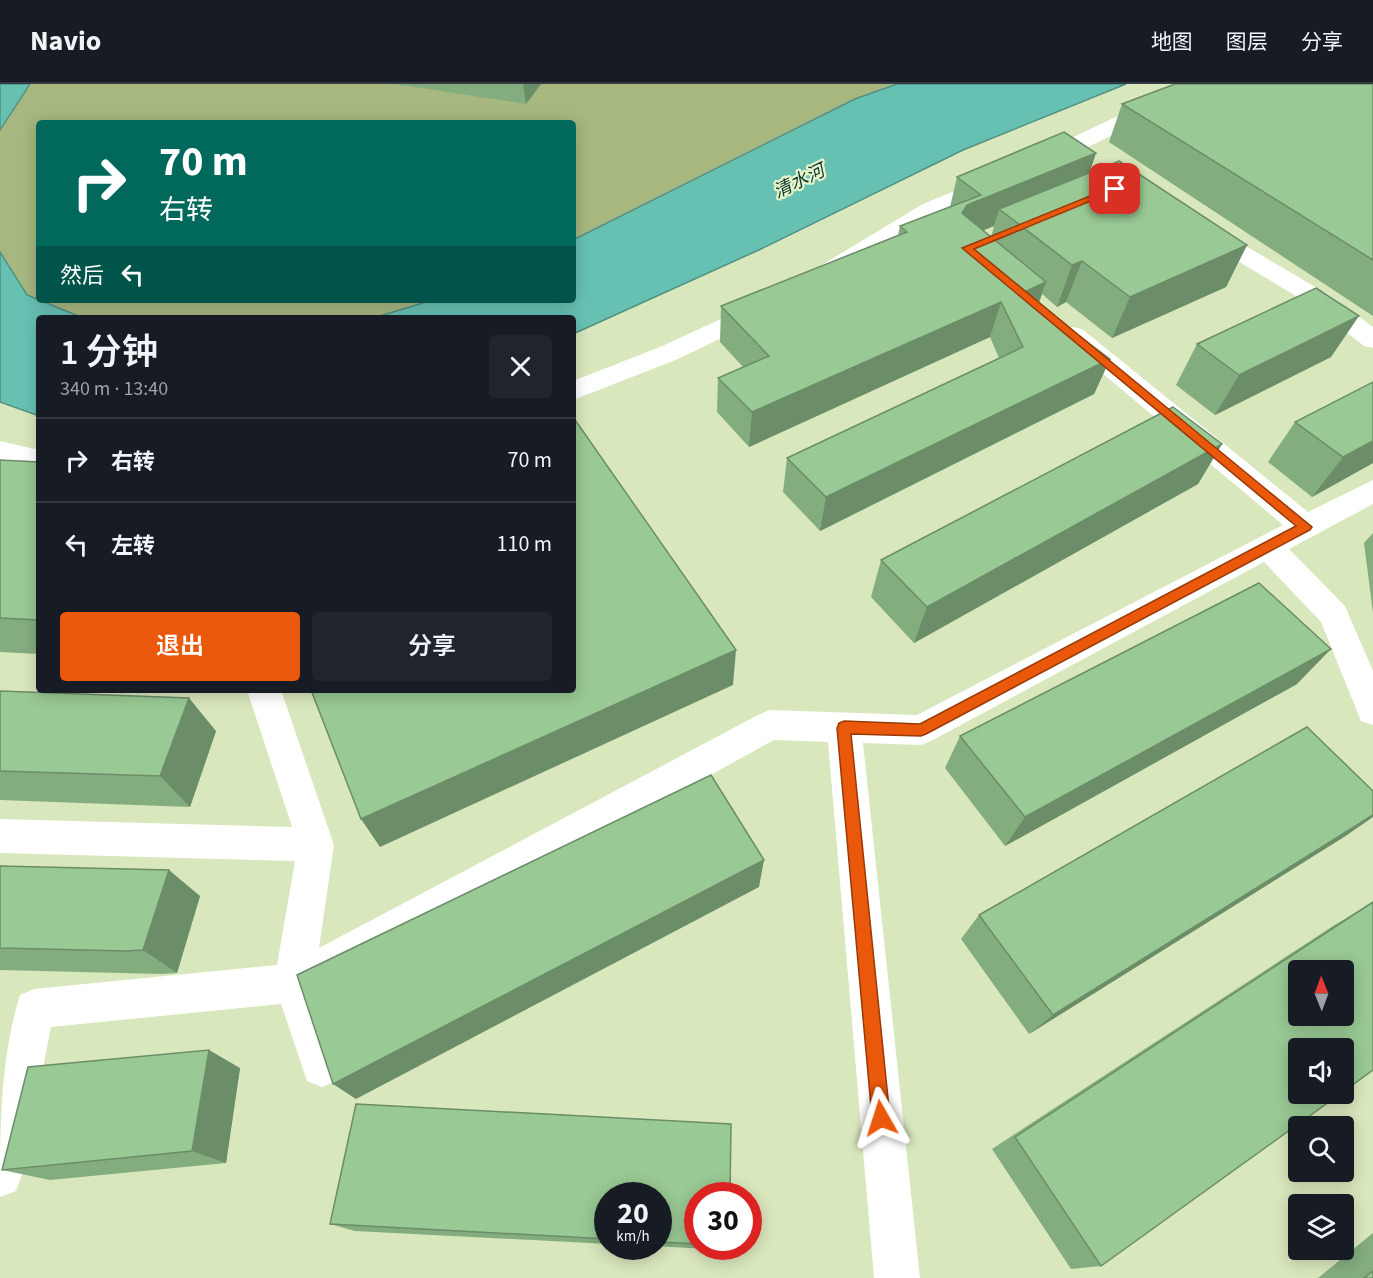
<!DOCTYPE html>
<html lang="zh">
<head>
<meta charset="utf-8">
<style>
  :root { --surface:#171b24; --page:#20242c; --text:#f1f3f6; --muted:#9ea1a6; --line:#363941; --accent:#ea580c }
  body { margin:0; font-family:"Source Sans 3","Noto Sans SC",sans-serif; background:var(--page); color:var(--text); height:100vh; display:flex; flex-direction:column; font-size:22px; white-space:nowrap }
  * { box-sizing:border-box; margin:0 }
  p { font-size:20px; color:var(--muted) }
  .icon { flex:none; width:33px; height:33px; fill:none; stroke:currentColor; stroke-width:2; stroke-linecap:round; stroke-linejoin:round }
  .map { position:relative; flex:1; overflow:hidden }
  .details { position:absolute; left:36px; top:231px; width:540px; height:378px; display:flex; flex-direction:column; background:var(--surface); border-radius:6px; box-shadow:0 3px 15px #0003 }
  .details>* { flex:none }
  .banner { position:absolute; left:36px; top:36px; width:540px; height:183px; border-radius:6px; box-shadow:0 3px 15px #0003; background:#00695c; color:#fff; overflow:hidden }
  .needle { width:39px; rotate:359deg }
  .buttons { position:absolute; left:1288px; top:876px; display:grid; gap:12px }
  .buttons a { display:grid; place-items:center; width:66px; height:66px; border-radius:6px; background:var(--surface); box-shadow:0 3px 15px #0003; font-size:30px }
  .speed { position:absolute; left:594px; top:1098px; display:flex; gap:12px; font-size:30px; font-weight:700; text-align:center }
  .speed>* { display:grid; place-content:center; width:78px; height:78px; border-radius:50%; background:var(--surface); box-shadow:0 3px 15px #0003; line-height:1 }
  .speed small { font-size:15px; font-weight:400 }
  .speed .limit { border:9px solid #d22; background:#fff; color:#111 }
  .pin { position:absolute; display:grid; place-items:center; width:51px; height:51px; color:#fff; margin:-26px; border-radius:12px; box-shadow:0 3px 9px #0006 }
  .me { position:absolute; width:66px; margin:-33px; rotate:354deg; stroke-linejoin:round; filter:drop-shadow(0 0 4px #0008) }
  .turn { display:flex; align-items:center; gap:21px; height:126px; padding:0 24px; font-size:27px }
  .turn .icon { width:78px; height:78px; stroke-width:2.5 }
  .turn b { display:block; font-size:42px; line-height:51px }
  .then { display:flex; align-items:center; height:57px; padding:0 24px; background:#0003; gap:12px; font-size:22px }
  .round { display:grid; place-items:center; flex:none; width:63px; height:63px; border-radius:6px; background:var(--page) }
  .headline { display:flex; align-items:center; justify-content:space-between; height:102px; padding:0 24px }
  h1 { font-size:36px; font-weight:600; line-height:45px }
  .action { display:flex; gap:12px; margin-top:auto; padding:12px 24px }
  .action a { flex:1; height:69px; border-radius:6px; background:var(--accent); color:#fff; font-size:24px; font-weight:600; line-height:69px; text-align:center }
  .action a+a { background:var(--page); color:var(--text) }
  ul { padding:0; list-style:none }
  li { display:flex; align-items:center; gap:18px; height:84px; padding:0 24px; border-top:2px solid var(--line) }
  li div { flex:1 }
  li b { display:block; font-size:22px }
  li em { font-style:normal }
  header { display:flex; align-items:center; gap:36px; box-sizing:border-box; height:84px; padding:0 30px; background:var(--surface); border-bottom:2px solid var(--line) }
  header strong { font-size:28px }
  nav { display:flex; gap:33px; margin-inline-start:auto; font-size:21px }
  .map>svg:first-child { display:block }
</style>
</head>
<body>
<header>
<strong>Navio</strong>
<nav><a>地图</a><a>图层</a><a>分享</a></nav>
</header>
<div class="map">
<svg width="1373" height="1194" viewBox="0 0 1373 1194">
  <rect width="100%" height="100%" fill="#d9e7bd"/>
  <!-- green -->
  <path fill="#a6b780" d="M30,0H897L855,15L573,156V39H39V216L27,211L0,168V46Z
    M40,216H433L373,234H83Z"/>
  <!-- water -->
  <path fill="#67c1b3" stroke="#509182" stroke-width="1.5" d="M0,0H30L0,46Z
    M897,0H1126L963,66L761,165L573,250V234H373L433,216H573V156L855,15Z
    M0,168L27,211L83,234H39V332L0,318Z"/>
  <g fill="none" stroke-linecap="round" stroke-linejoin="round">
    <!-- minor -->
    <path fill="#fff" fill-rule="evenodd" d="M1186,0H1212L1209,4L1049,82L1041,83L1033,82L1030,77L1033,72Z
      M994,91L1002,93L1005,98L1002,103L939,130L836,192L828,194L820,192L816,187L820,182L923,120Z
      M1204,140L1212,142L1334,214L1373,243V264L1364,262L1316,224L1196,152L1192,147L1196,142Z
      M760,217L769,219L772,225L769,231L678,275L573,316V297L660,263Z
      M1073,243L1082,245L1308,428L1373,396V420L1289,465L1345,522L1373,587V641L1361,637L1321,538L1264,478L933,656L921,661L863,659L920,1194H874L828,658L774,656L317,908L343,982L337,997L322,1003L307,997L281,920L51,943L22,1091L16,1107L0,1113C0,1045 0,975 20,911L34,905L277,881L295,777L0,769V735L292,743L247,606H281L334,761L319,864L758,631L770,626L917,631L1283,441L1064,257L1060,251L1064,245Z
      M0,357L39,366V386L0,377Z"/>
  </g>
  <!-- wall -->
  <path fill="#84ad7f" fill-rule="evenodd" d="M395,0H541L526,20Z
    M1373,0V232L1109,58L1122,20Z
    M1096,69L1089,89L1247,161L1226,203L1112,254L1066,218L1057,223L1042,210L1038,221L1110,275L1094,310L820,447L783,408L787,374L999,274L990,253L749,363L717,328L718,294L743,283L720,258L721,222L898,151L900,142L950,123L957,93ZM994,142L991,153L983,146Z
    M1197,260L1331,273L1215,331L1176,301Z
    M1373,298V379L1312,413L1268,378L1295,338Z
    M1222,360L1198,400L914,559L871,513L881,476Z
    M0,376L39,378V570L0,568Z
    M1373,449V529L1364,459Z
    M1297,600L1005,762L945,684L960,652Z
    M0,607L216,647L190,723L0,716Z
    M1347,751L1029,950L961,855L979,831Z
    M0,782L200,812L177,889L161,890L0,886Z
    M1373,818L1101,1182L1071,1185L992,1065L1333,842Z
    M240,984L226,1079L50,1096L2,1086Z
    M356,1020L731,1040L730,1112H698V1162H728L726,1166L653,1162H658V1112H608V1160L355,1147L330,1140Z
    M1373,1149V1194H1318Z"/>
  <!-- shaded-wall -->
  <path fill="#6b8d68" d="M523,0H541L526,20Z
    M1096,69L1084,105L999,125L994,142L958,157L962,129L967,121Z
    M1247,161L1226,203L1112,254L1130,213Z
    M1082,177L1066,218L1057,223L1072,181Z
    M1046,198L1034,233L1022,209Z
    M1001,218L990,253L749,363L752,328Z
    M1359,232L1331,273L1215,331L1239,291Z
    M1110,275L1094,310L820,447L826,413Z
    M1373,357V379L1312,413L1343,373Z
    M1222,360L1198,400L914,559L927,523Z
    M1331,565L1297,600L1005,762L1025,733Z
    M736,566L733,601L380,763L361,735Z
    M189,614L216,647L190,723L160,692Z
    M1373,731V733L1347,751L1029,950L1053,931Z
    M764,776L759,803L356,1015L333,1000Z
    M169,786L200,812L177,889L143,866Z
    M209,966L240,984L226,1079L192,1067Z"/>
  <!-- building -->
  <path fill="#99c994" stroke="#6b8d68" stroke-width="1.5" fill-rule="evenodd" d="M1175,0H1373V176L1122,20Z
    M1064,48L1096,69L967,121L962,129L1046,198L1022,209L1110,275L826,413L787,374L1023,263L1001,218L752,328L718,294L769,272L721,222L907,148L900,142L981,111L957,93Z
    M1119,77L1247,161L1130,213L1082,177L1072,181L999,125Z
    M1316,204L1359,232L1239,291L1197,260Z
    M1373,298V357L1343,373L1295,338Z
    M1173,323L1222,360L927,523L881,476Z
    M573,333L736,566L361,735L311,606H573Z
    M0,376L39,378V536L0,534Z
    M1259,499L1331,565L1025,733L960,652Z
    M0,607L189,614L160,692L0,687Z
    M1307,643L1373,707V731L1053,931L979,831Z
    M711,691L764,776L333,1000L297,891Z
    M0,782L169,786L143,866L126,867L0,864Z
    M1373,818V986L1344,1007V964H1299V1010H1340L1101,1182L1015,1053ZM1299,886H1344V932H1299Z
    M209,966L192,1067L2,1086L28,983Z
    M356,1020L731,1040L730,1112H698V1160L658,1158V1112H608V1155L330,1140Z
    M1373,1187V1194H1364Z"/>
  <!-- route -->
  <path fill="#ea580c" stroke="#983908" stroke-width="1.5" d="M1112,103L1120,105L974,165L1312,443L1310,446L926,650L921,652L851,650L890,1034L887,1040L881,1042L875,1040L872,1034L837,644L839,639L844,637L920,640L1296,442L962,164Z"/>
  <g text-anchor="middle" stroke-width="4.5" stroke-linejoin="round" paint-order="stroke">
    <!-- far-water labels -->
    <g font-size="18" font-style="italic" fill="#0a3631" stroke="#e6f4ca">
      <text transform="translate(799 97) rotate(-26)" y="6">清水河</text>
    </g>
  </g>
</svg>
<div class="buttons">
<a><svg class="needle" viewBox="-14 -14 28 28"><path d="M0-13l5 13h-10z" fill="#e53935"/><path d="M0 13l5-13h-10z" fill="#9ea1a6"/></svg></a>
<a><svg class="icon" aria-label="sound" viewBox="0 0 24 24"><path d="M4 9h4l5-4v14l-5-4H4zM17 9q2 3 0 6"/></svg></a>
<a><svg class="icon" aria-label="search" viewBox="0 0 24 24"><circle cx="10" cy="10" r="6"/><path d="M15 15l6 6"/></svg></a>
<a><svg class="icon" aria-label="layers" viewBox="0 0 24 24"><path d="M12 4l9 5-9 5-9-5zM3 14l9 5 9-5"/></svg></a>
</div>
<div class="speed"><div>20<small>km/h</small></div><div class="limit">30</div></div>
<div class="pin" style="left:1115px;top:105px;background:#d93025"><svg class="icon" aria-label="arrive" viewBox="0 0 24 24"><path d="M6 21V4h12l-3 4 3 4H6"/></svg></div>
<svg class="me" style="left:881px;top:1034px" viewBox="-20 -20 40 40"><path d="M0-17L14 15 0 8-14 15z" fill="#ea580c" stroke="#fff" stroke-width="4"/></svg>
<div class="banner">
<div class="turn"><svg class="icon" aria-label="right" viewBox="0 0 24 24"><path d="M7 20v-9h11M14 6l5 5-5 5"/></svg><div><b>70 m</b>右转</div></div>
<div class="then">然后<svg class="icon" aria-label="left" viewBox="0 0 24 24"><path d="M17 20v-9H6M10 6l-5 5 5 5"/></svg></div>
</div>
<section class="details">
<div class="headline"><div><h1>1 分钟</h1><p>340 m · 13:40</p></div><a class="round"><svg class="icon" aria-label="close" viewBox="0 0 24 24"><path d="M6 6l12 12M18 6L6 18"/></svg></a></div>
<ul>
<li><svg class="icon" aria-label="right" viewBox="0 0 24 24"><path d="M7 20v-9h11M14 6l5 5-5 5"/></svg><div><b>右转</b></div><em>70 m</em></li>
<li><svg class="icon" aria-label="left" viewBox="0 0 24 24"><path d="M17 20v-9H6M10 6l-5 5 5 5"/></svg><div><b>左转</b></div><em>110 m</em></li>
</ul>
<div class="action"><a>退出</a><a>分享</a></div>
</section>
</div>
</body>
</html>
